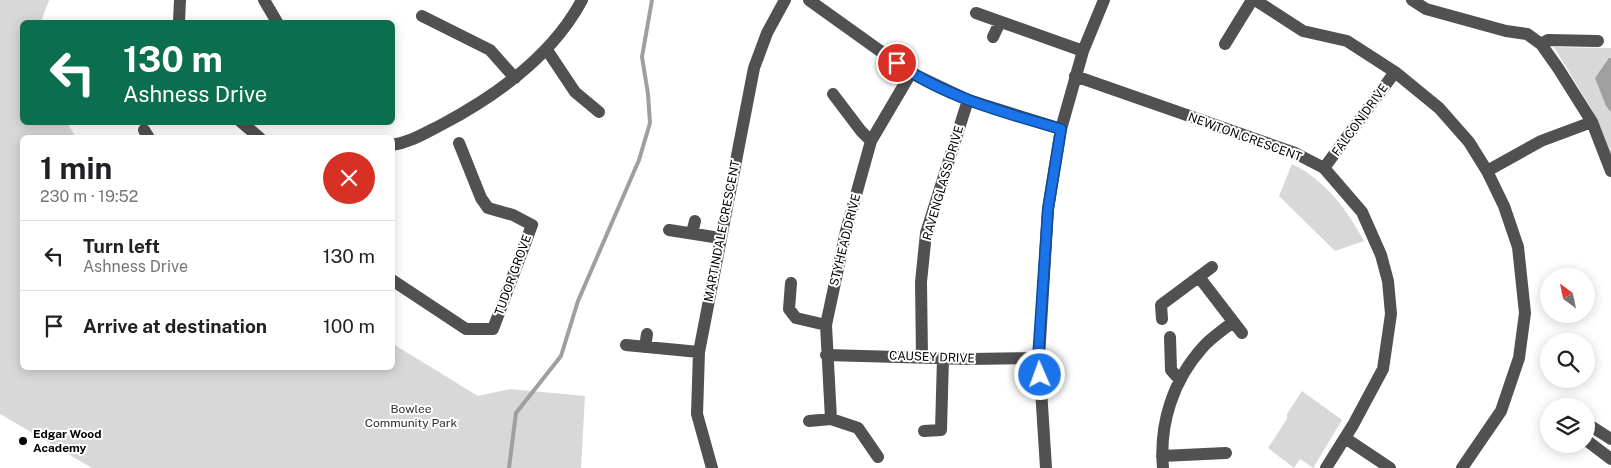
<!DOCTYPE html>
<html lang="en">
<head>
<meta charset="utf-8">
<style>
  :root { --surface:#fff; --page:#f2f2f2; --text:#202124; --muted:#757577; --line:#e0e0e0 }
  body { margin:0; font-family:"Public Sans",sans-serif; background:var(--page); color:var(--text); height:100vh; display:flex; flex-direction:column; font-size:19px; white-space:nowrap }
  * { box-sizing:border-box; margin:0 }
  p { font-size:16px; color:var(--muted) }
  .icon { flex:none; width:28px; height:28px; fill:none; stroke:currentColor; stroke-width:2; stroke-linecap:round; stroke-linejoin:round }
  .map { position:relative; flex:1; overflow:hidden }
  .side { position:absolute; left:20px; top:135px; width:375px; height:235px; display:flex; flex-direction:column; background:var(--surface); border-radius:8px; box-shadow:0 2px 12px #0003 }
  .side>* { flex:none }
  .top-card { position:absolute; left:20px; top:20px; width:375px; height:105px; border-radius:8px; box-shadow:0 2px 12px #0003; background:#0b6e4f; color:#fff; overflow:hidden }
  .needle { width:32px; rotate:327deg }
  .fabs { position:absolute; left:1540px; top:268px; display:grid; gap:10px }
  .fabs a { display:grid; place-items:center; width:55px; height:55px; border-radius:50%; background:var(--surface); box-shadow:0 2px 12px #0003; font-size:25px }
  .pin { position:absolute; display:grid; place-items:center; width:42px; height:42px; color:#fff; margin:-21px; border:2px solid #fff; border-radius:50%; box-shadow:0 1px 5px #0007 }
  .me { position:absolute; width:55px; margin:-28px; rotate:358deg; stroke-linejoin:round; filter:drop-shadow(0 0 4px #0008) }
  .turn { display:flex; align-items:center; gap:18px; height:105px; padding:0 20px; font-size:22px }
  .turn .icon { width:65px; height:65px; stroke-width:2.5 }
  .turn b { display:block; font-size:35px; line-height:42px }
  .round { display:grid; place-items:center; flex:none; width:52px; height:52px; border-radius:26px; background:var(--page) }
  .overview { display:flex; align-items:center; justify-content:space-between; height:85px; padding:0 20px }
  h1 { font-size:30px; font-weight:700; line-height:38px }
  ul { padding:0; list-style:none }
  li { display:flex; align-items:center; gap:15px; height:70px; padding:0 20px; border-top:1px solid var(--line) }
  li div { flex:1 }
  li b { display:block; font-size:19px }
  li em { font-style:normal }
  .map>svg:first-child { display:block }
</style>
</head>
<body>
<div class="map">
<svg width="1611" height="468" viewBox="0 0 1611 468">
  <rect width="100%" height="100%" fill="#fff"/>
  <!-- green -->
  <path fill="#d8d8d8" d="M0,0H49L41,22H22V122L67,123L76,137L22,138V368H392L393,344L478,396L510,389L585,396L581,468H92L0,414Z
    M1554,47L1611,48V156L1592,110Z
    M1292,164C1325,180 1347,209 1364,241L1335,251L1279,196Z
    M1302,391L1342,420L1313,468L1300,459L1294,468L1268,448L1287,419V414Z"/>
  <!-- water -->
  <path fill="#9f9f9f" d="M1609,58H1611V112L1606,106L1595,78Z"/>
  <g fill="none" stroke-linecap="round" stroke-linejoin="round">
    <!-- stream -->
    <path stroke="#9f9f9f" stroke-width="4" d="M509,468L516,413L561,356L578,301L639,160L650,123L648,94L642,57L652,0"/>
    <!-- minor -->
    <path stroke="#515151" stroke-width="12" d="M264,0L277,22
      M809,0L911,73L968,100L1061,129
      M1255,0L1303,31L1347,41L1395,72L1439,108L1469,142L1487,171L1504,206L1518,247L1525,313L1519,358L1501,411L1462,468
      M1412,0L1426,9L1506,31L1527,34L1541,44L1558,68L1592,122L1611,171
      M976,13L1083,51
      M422,16L490,50L515,78
      M179,22L180,0
      M993,37L1000,22
      M1225,44L1252,0
      M1541,44L1548,40L1598,41
      M547,50L575,92L599,112
      M1075,76L1295,153L1324,168L1362,212L1381,255L1388,281L1391,314L1383,369L1353,425L1326,468
      M833,94L861,131L871,141
      M241,122L260,138
      M144,130L149,138
      M392,145C411,142 425,133 441,125C496,96 553,55 582,0
      M1324,168L1395,72
      M1487,171L1541,141L1592,122
      M669,230L720,238
      M692,233L695,221
      M1199,277L1242,333
      M392,280L466,329H493L532,225L513,215L488,208L481,198L459,143
      M791,283L789,309L796,318L826,325
      M1162,319L1161,305L1212,267
      M1170,337L1171,370L1179,379
      M626,345L699,352
      M645,347L647,334
      M826,355L970,359L1039,358
      M922,357L921,282L926,233L968,100
      M831,419L826,325L846,231L871,141L911,73
      M809,421L831,419L858,428L878,457
      M1586,423L1611,439
      M924,431L941,430L943,358
      M1345,438L1390,468
      M1586,440L1611,459
      M1162,456L1226,453
      M712,468L697,414L699,352L754,68L767,33L785,0
      M1046,468L1039,358L1048,209L1061,129L1083,51L1104,0
      M1163,468C1159,424 1173,380 1203,347C1211,338 1223,330 1233,322"/>
  </g>
  <g fill="none" stroke-linecap="round" stroke-linejoin="round">
    <defs>
      <path id="route" d="M897,63C945,97 1005,113 1061,129L1048,209L1038,358L1040,375"/>
    </defs>
    <!-- route casing -->
    <use href="#route" stroke="#114b97" stroke-width="12"/>
    <!-- route -->
    <use href="#route" stroke="#1a73e8" stroke-width="9"/>
  </g>
  <!-- markers -->
  <circle fill="#000" stroke="#fff" stroke-width="2" cx="23" cy="441" r="5"/>
  <g text-anchor="middle" stroke-width="4" stroke-linejoin="round" paint-order="stroke">
    <!-- street labels -->
    <g font-size="12" fill="#000" stroke="#fff">
      <text transform="translate(1360 120) rotate(-54)" y="4">FALCON DRIVE</text>
      <text transform="translate(1245 137) rotate(20)" y="4">NEWTON CRESCENT</text>
      <text transform="translate(943 183) rotate(-74)" y="4">RAVENGLASS DRIVE</text>
      <text transform="translate(722 231) rotate(-79)" y="4">MARTINDALE CRESCENT</text>
      <text transform="translate(845 240) rotate(-76)" y="4">STYHEAD DRIVE</text>
      <text transform="translate(513 275) rotate(-70)" y="4">TUDOR GROVE</text>
      <text transform="translate(932 357) rotate(2)" y="4">CAUSEY DRIVE</text>
    </g>
    <!-- park labels -->
    <g font-size="12" fill="#2f2f2f" stroke="#fff">
      <text x="411" y="413">Bowlee<tspan x="411" dy="14">Community Park</tspan></text>
    </g>
    <!-- poi labels -->
    <g font-size="12" font-weight="bold" fill="#000" stroke="#fff" text-anchor="start">
      <text x="33" y="438">Edgar Wood<tspan x="33" dy="14">Academy</tspan></text>
    </g>
  </g>
</svg>
<div class="fabs">
<a><svg class="needle" viewBox="-14 -14 28 28"><path d="M0-13l5 13h-10z" fill="#e53935"/><path d="M0 13l5-13h-10z" fill="#757577"/></svg></a>
<a><svg class="icon" aria-label="search" viewBox="0 0 24 24"><circle cx="10" cy="10" r="6"/><path d="M15 15l6 6"/></svg></a>
<a><svg class="icon" aria-label="layers" viewBox="0 0 24 24"><path d="M12 4l9 5-9 5-9-5zM3 14l9 5 9-5"/></svg></a>
</div>
<div class="pin" style="left:897px;top:63px;background:#d93025"><svg class="icon" aria-label="arrive" viewBox="0 0 24 24"><path d="M6 21V4h12l-3 4 3 4H6"/></svg></div>
<svg class="me" style="left:1040px;top:375px" viewBox="-20 -20 40 40"><circle r="17" fill="#1a73e8" stroke="#fff" stroke-width="3"/><path d="M0-11L8 9 0 5-8 9z" fill="#fff"/></svg>
<div class="top-card">
<div class="turn"><svg class="icon" aria-label="left" viewBox="0 0 24 24"><path d="M17 20v-9H6M10 6l-5 5 5 5"/></svg><div><b>130 m</b>Ashness Drive</div></div>
</div>
<section class="side">
<div class="overview"><div><h1>1 min</h1><p>230 m · 19:52</p></div><a class="round" style="background:#d93025;color:#fff"><svg class="icon" aria-label="close" viewBox="0 0 24 24"><path d="M6 6l12 12M18 6L6 18"/></svg></a></div>
<ul>
<li><svg class="icon" aria-label="left" viewBox="0 0 24 24"><path d="M17 20v-9H6M10 6l-5 5 5 5"/></svg><div><b>Turn left</b><p>Ashness Drive</p></div><em>130 m</em></li>
<li><svg class="icon" aria-label="arrive" viewBox="0 0 24 24"><path d="M6 21V4h12l-3 4 3 4H6"/></svg><div><b>Arrive at destination</b></div><em>100 m</em></li>
</ul>
</section>
</div>
</body>
</html>
